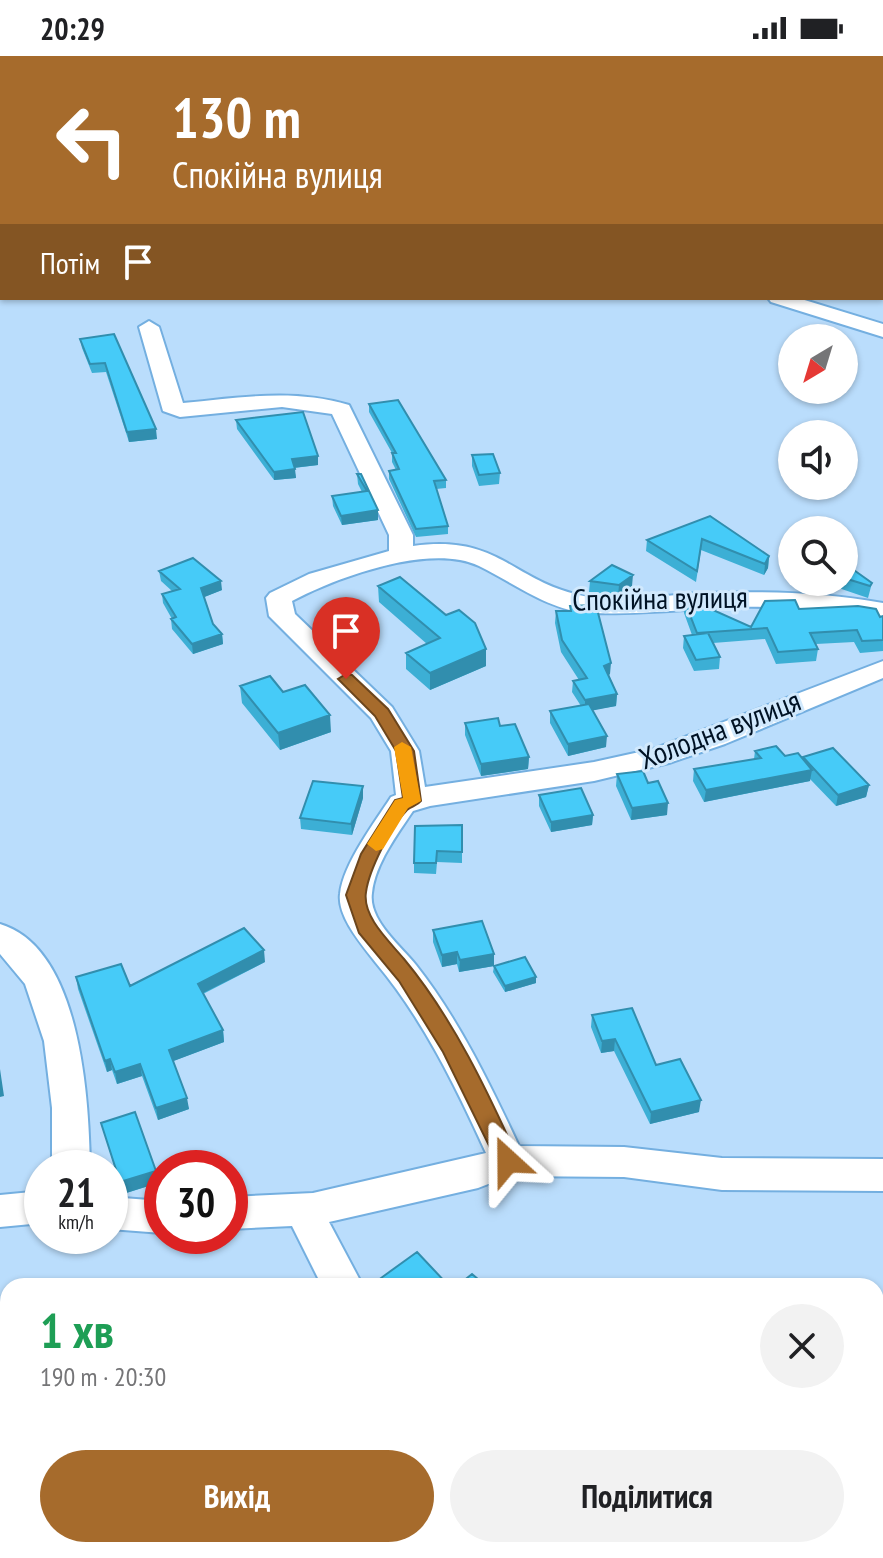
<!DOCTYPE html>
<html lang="uk">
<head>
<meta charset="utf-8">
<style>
  :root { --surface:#fff; --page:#f2f2f2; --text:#202124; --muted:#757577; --accent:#a66b2c }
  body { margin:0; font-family:"PT Sans Narrow",sans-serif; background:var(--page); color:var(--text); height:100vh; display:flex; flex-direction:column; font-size:30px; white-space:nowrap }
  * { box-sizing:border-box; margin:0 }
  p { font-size:26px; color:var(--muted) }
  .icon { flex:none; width:44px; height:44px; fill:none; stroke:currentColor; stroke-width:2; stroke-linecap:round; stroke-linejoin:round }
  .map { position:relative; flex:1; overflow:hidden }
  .sheet { position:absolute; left:0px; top:1222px; width:884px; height:280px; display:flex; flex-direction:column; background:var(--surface); border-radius:24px 24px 0 0; box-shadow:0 2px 6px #0004 }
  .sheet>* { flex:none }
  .top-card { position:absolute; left:0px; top:0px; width:884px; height:244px; box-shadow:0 2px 6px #0004; background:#a66b2c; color:#fff; overflow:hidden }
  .needle { width:52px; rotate:218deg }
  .controls { position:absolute; left:778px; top:268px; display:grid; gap:16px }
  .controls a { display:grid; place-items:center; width:80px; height:80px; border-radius:50%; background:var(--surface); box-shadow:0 2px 6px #0004; font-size:40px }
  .speed { position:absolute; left:24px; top:1094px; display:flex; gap:16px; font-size:40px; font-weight:700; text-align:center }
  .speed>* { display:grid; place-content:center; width:104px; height:104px; border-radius:50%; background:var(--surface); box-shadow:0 2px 6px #0004; line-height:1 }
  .speed small { font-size:20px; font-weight:400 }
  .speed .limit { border:12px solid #d22; background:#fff; color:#111 }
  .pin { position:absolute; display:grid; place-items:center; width:68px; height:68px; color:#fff; margin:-82px -34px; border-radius:50% 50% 50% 0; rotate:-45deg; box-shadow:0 0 8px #0007 }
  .pin .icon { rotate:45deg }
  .me { position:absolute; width:88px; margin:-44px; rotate:336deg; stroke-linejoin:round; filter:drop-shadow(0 0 6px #0008) }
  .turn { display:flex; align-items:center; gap:28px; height:168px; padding:0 40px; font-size:36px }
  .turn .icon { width:104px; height:104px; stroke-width:2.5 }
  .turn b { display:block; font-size:56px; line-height:68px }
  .then { display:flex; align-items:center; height:76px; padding:0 40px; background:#0003; gap:16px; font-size:30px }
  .round { display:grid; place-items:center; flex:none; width:84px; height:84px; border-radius:42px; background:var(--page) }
  .overview { display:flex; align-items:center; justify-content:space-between; height:136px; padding:0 40px }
  h1 { font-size:48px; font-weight:700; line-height:60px; color:#1e9e55 }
  .action { display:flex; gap:16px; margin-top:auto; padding:16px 40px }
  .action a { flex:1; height:92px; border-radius:48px; background:var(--accent); color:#fff; font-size:32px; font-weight:700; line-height:92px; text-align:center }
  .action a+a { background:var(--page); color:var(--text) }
  .status { display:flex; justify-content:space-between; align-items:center; height:56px; padding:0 40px; background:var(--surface); direction:ltr }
  .status svg { height:22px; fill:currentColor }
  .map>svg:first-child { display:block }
</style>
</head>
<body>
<div class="status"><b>20:29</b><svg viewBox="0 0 49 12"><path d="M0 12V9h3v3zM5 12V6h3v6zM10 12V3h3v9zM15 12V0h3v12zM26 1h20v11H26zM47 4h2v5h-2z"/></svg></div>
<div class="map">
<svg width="883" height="1502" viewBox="0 0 883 1502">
  <rect width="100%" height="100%" fill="#baddfc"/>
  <!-- green -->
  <path fill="#eaa25a" d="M8,1370V1494H247L248,1502H0V1371Z"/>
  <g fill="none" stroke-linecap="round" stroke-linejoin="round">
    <defs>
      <path id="street" d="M0,94H2V104H0Z
        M768,242H798L883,268V281L771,246Z
        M149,265L159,271L183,347C240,342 292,332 349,349L413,479V490C498,478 510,523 579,539C613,548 665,539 701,537C763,535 822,536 883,547V563C834,554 787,550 737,551C689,553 640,559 591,557C549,555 516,528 479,510C430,487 338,521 292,545L295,558L392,651L419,695L425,731L594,706L653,693L883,605V622L725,688L669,707L594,725L430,750L413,755C397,779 375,808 372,837C368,864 401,890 416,909C458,962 490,1028 519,1090L624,1091L722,1102L883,1103V1135L722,1134L624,1121L509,1120L478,1132L329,1166L363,1230H322L292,1170L230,1173V1141L313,1137L486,1097C456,1031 423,963 376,907C363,890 337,861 340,838C343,808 375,766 391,741L396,739L391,695L371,662L269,560L266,542L270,537L309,518L389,495V479L332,358L282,351L180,361L163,355L139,271Z
        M0,868C81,892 89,1043 90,1112H52V1052L44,985L25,928L0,898Z
        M42,1135V1167L0,1171V1139Z
        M110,1141L162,1145V1177L110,1173Z
        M434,1494H480L483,1502H437Z
        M627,1494H678L682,1502H631Z"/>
    </defs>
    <!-- street casing -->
    <use href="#street" stroke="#74afe0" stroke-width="4"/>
    <!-- street -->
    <use href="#street" fill="#fff" fill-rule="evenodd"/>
  </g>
  <!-- wall -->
  <path fill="#3cafd5" d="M114,278L157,383L129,386L106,316L92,317L82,292L80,283Z
    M369,348L446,424V432L436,433L448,470V478L416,481L389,423V415L396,414L392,406V397L369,356Z
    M236,364L318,400V409L294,412L296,422L274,424L237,373Z
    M472,399L500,417L499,428L479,430L472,410Z
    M357,418H361L378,464L342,469L333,450L332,440L362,436L358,428Z
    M710,460L769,500L768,512L764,519L701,494L696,526L646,495L647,484Z
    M844,507L872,527L868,542L821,526H844Z
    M159,515L222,534L204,541L213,568L222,578L223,588L193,598L172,573L171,563H172L163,547L162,538L172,535L161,525Z
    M590,525L632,530L618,540L589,536Z
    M378,530L486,593V610L430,634L406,613V597L427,588L379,546Z
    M685,546L751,571L799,553L880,561L883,560V595L860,597L854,586L816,588L818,593L816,605L776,608L765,583L713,587L720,601L719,613L694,615L683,592L684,580L692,579L684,557Z
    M570,550L610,618L609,619L617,638L616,650L592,654L606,691L568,700L550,667V655L581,650L572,636L573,625L579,624L561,596L555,567L556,555H570Z
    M240,630L283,636L331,676L280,694L242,647Z
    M465,667L500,670L529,701L528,713L481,720L465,679Z
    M755,695L803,703V701L869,729L866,741L836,750L810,723V725L704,746L693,725L694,713L754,703Z
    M617,718L648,727L667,759L631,764L616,730Z
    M539,739L593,759L592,769L551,776L539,750Z
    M363,742L352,779L301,773L300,762Z
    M462,769V807L437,806L436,818L414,817V807Z
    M433,874L494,898V910L459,916L457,908L442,911L433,886Z
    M265,906L203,938L223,974L224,986L173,1005L189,1053L158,1064L142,1020L117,1028L112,1014L107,1016L78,933L76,921L130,930Z
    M494,910L536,921V927L505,936L493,916Z
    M592,959L656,1009L699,1056L650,1068L614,995L601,997L591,971Z
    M101,1067L156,1115L158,1127L123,1138Z
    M381,1222L449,1230H382Z
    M726,1494H794L785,1502H733Z
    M801,1494H846L838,1502H809Z"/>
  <!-- shaded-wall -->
  <path fill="#318eae" d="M156,373L157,383L129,386L127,376Z
    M318,400V409L292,412V403Z
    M295,413L296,422L274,424V416Z
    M378,454V464L342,469L341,460Z
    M769,500L768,512L764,519L765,508Z
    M633,519L632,530L618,540L619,529Z
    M221,525L222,534L202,542L201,532Z
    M222,578L223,588L193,598L192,588Z
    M486,593V610L430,634V617Z
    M611,607L610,618L603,622L604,610Z
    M617,638L616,650L585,656V644Z
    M330,659L331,676L280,694L278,677Z
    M607,680L606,691L568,700V688Z
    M529,701L528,713L481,720V708Z
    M812,714L810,725L704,746L706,734Z
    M869,729L866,741L836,750L838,739Z
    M363,730V742L352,779L351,768Z
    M668,747L667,759L631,764L632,752Z
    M593,759L592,769L551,776V766Z
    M264,894L265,906L199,939L198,928Z
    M457,896V908L442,911V899Z
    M494,898V910L459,916L460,904Z
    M536,921V927L505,936V930Z
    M223,974L224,986L171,1006L169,994Z
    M615,983L614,995L601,997L602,985Z
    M110,1003L112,1014L107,1016L105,1005Z
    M140,1008L142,1020L117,1028L115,1016Z
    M0,1013L4,1040L0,1041Z
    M187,1042L189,1053L158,1064L156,1052Z
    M701,1044L699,1056L650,1068L651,1056Z
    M156,1115L158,1127L123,1138L120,1126Z
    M786,1494H794L785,1502H777Z
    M839,1494H846L838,1502H831Z"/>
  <!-- building -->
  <path fill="#46cbf8" stroke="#318eae" stroke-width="2" d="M882,79H883V111L882,109Z
    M114,278L156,373L127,376L105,307L90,308L80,283Z
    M398,344L446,424L434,425L448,470L416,473L389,415L399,413L392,397H396L369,348Z
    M303,356L318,400L292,403L295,413L274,416L236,364Z
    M493,398L500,417L479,419L472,399Z
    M357,418H361L378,454L341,460L332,440L367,435Z
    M710,460L769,500L765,508L702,483L697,515L647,484Z
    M193,502L221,525L201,532L213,568L222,578L192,588L171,563L176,561L162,538L180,533L159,515Z
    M844,507L872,527L870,530L844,522Z
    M612,509L633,519L619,529L590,525Z
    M400,521L446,559L459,554L475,567L486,593L430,617L406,597L440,582L378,530Z
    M795,544L799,553L858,550L876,553L880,561L883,560V584L862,585L857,574L810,577L818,593L778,596L767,572L697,577L685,546L693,545L751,571L765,545Z
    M596,549L611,607L604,610L617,638L585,644L573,625L587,622L562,584L556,555H571L570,550Z
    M708,577L720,601L696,604L684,580Z
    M270,620L283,636L305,629L330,659L278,677L240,630Z
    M589,648L607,680L568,688L550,655Z
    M498,662L500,670L515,668L529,701L481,708L465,667Z
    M776,690L785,700L798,697L812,714L706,734L694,713L761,702L755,695Z
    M833,692L869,729L838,739L803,701Z
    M643,715L648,727L658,725L668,747L632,752L617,718Z
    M313,725L363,730L351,768L300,762Z
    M581,732L593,759L551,766L539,739Z
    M462,769V796L437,795L436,807H414L415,770Z
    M482,865L494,898L460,904L457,896L442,899L433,874Z
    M244,872L264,894L198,928L223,974L169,994L187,1042L156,1052L140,1008L115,1016L110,1003L105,1005L76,921L121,908L130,930Z
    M525,901L536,921L505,930L494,910Z
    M632,952L656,1009L680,1003L701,1044L651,1056L615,983L602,985L592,959Z
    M135,1056L156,1115L120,1126L101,1067Z
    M417,1196L449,1230H389L381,1222Z
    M472,1218L486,1230H457Z
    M738,1494H786L777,1502H746Z
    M815,1494H839L831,1502H823Z"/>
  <!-- route -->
  <path fill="#a66b2c" stroke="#6c461d" stroke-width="2" d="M346,618L352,619L388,653L414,695L421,745C417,750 412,750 407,754C391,770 369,814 366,836C362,861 390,886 404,903C453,962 488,1036 519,1105L516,1112L508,1115L500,1112L443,996L399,925L359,877L346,839L361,798L395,744L403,742L396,695L375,660L338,623Z"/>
  <!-- slow -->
  <path fill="#f59e0b" d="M402,686L411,691L421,745L408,752L383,793L376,795L367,788L395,744L403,742L394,691Z"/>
  <g text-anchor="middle" stroke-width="6" stroke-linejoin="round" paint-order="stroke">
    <!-- street labels -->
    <g font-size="30" fill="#001224" stroke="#d1e9fd">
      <text transform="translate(660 543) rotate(-1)" y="10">Спокійна вулиця</text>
      <text transform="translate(720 674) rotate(-21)" y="10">Холодна вулиця</text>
    </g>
  </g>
</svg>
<div class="controls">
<a><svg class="needle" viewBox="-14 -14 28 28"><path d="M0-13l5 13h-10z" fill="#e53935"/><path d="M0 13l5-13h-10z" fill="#757577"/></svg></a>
<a><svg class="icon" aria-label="sound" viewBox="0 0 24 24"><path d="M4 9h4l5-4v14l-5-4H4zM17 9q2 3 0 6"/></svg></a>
<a><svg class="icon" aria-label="search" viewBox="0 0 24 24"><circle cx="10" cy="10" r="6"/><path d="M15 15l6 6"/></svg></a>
</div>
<div class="speed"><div>21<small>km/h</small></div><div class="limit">30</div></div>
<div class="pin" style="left:346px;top:623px;background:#d93025"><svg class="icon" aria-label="arrive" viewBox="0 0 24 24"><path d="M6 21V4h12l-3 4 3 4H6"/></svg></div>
<svg class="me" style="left:508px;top:1105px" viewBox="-20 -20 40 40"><path d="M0-17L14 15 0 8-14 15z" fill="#a66b2c" stroke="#fff" stroke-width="4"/></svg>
<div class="top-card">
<div class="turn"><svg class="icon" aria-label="left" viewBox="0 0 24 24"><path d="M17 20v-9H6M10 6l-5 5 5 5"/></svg><div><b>130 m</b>Спокійна вулиця</div></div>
<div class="then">Потім<svg class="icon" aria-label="arrive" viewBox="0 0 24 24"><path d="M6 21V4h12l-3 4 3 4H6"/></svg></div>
</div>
<section class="sheet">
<div class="overview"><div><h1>1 хв</h1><p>190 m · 20:30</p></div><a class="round"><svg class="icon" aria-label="close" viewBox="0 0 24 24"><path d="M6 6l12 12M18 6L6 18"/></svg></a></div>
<div class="action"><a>Вихід</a><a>Поділитися</a></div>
</section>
</div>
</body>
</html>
